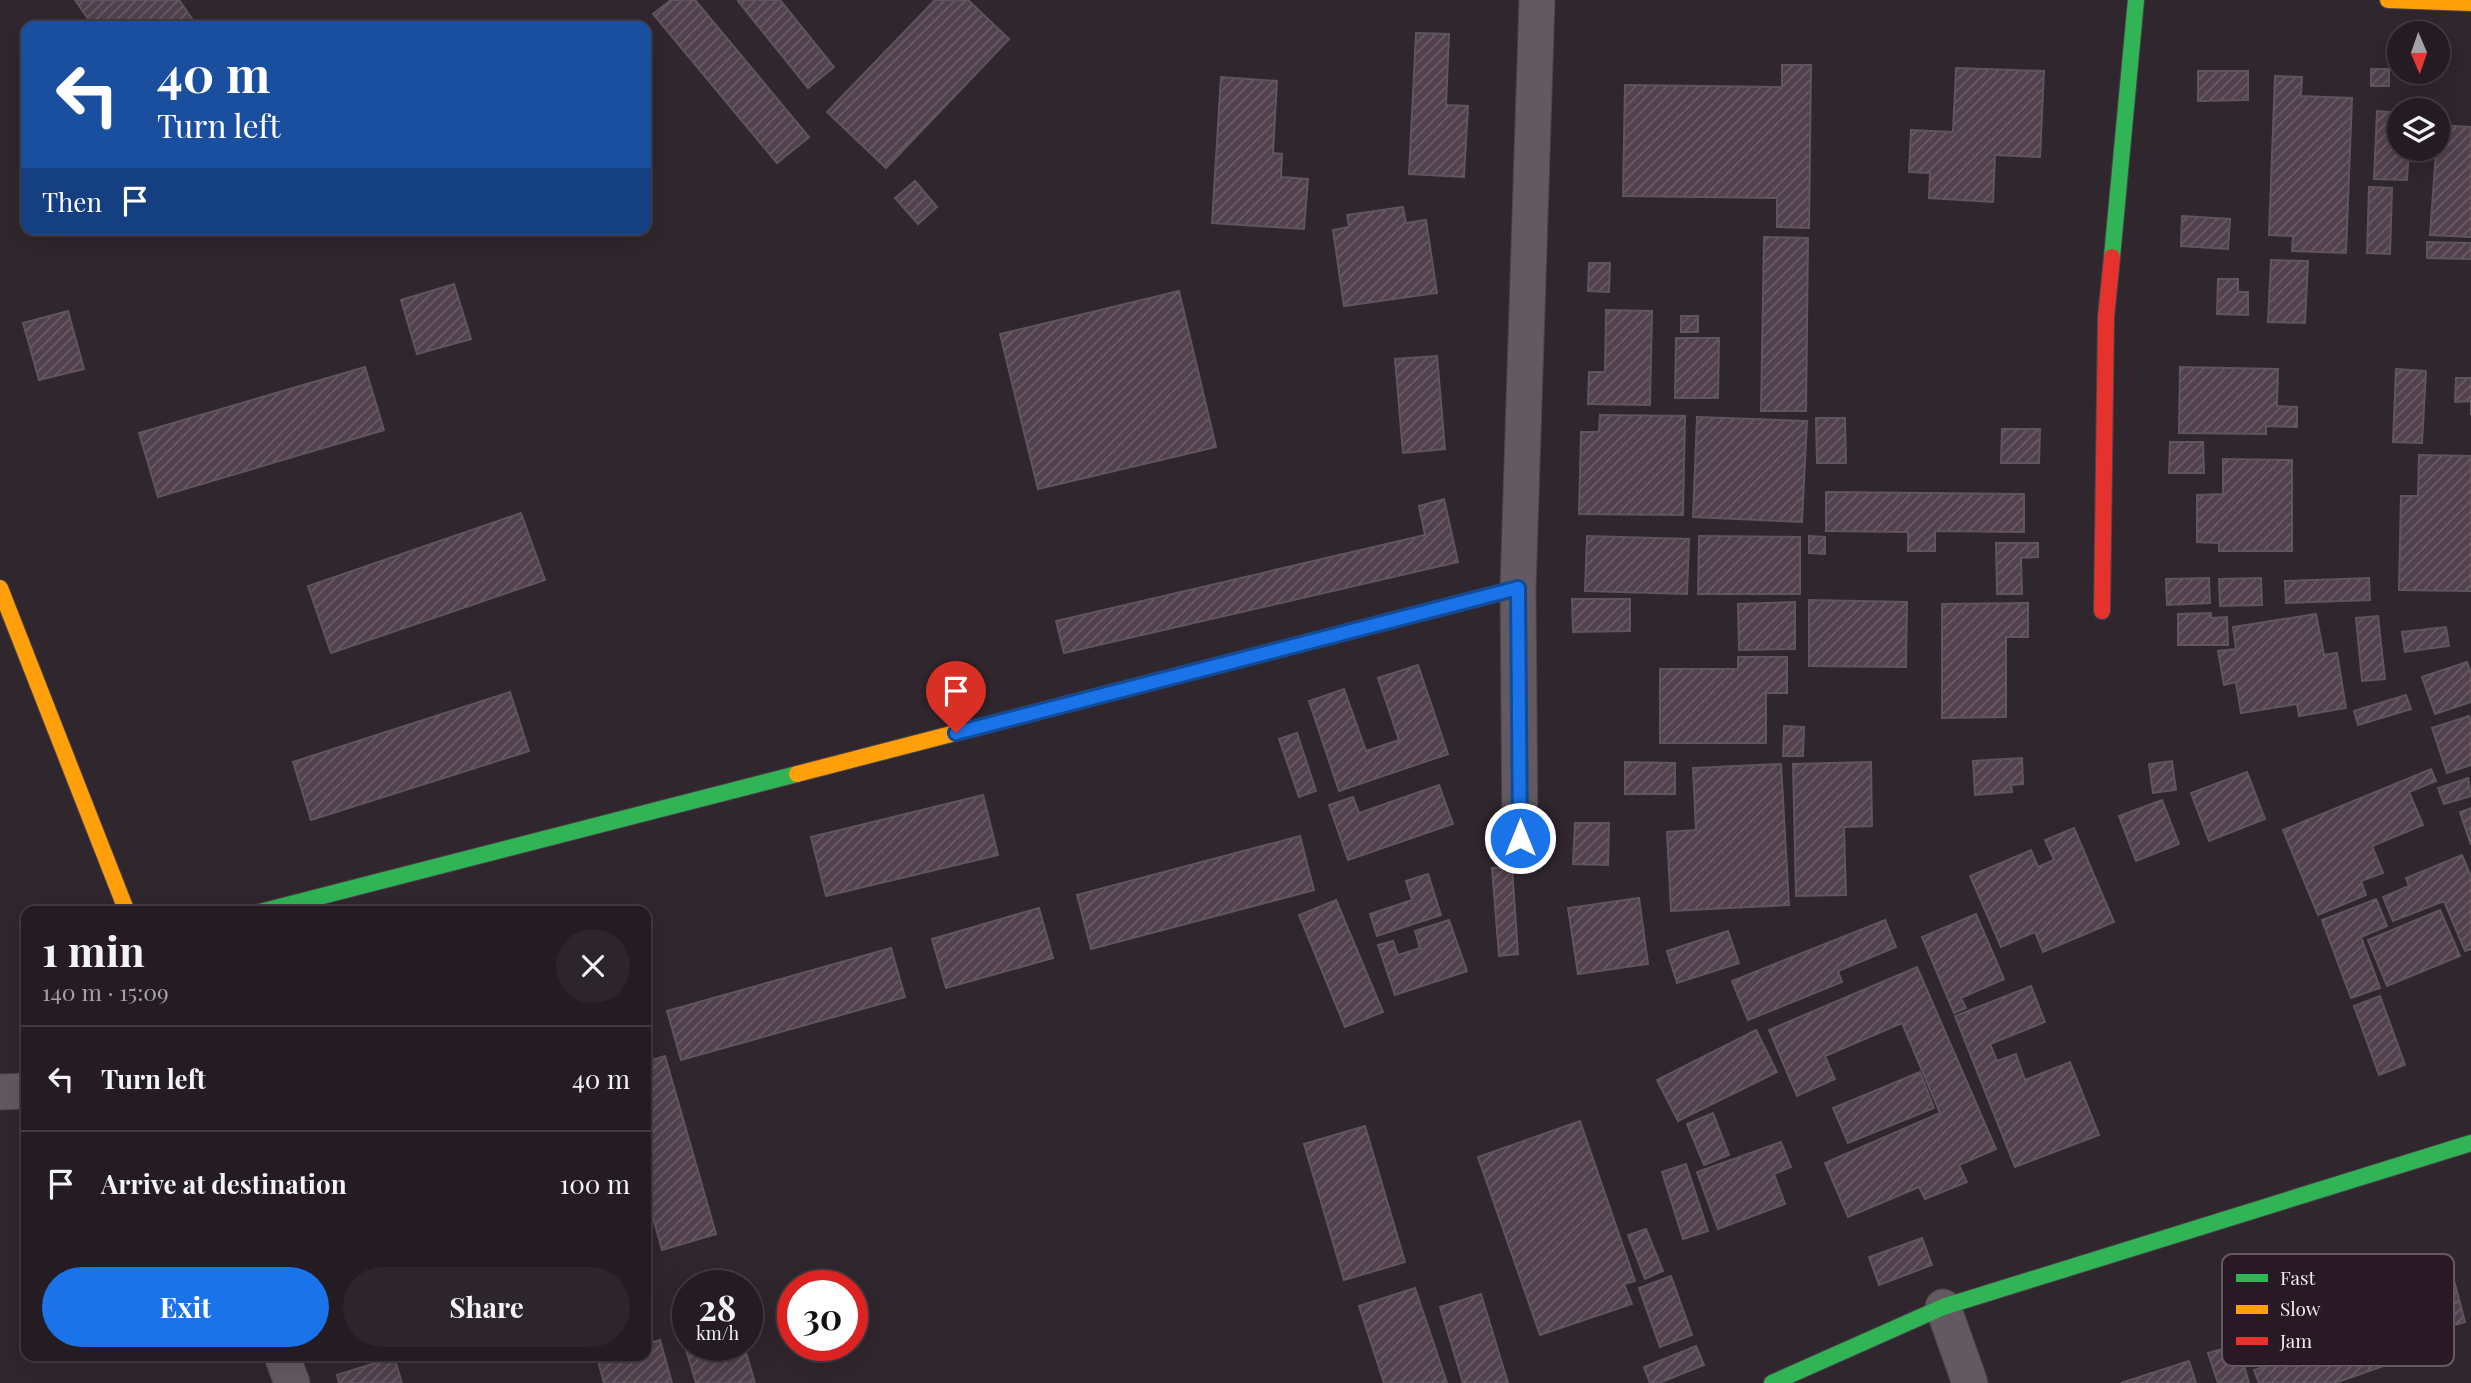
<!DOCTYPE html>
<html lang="en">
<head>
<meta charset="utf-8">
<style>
  :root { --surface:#241c22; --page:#2c252a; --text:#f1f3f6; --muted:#a3a1a5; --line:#413a40; --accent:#1a73e8 }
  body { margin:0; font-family:"Playfair Display",serif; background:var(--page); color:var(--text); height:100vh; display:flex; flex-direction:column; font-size:26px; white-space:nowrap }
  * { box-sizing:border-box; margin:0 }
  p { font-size:23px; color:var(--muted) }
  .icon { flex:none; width:38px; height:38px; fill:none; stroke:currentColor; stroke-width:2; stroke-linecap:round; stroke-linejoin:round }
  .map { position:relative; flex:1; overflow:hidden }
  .details { position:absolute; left:21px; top:906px; width:630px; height:455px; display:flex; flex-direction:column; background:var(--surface); border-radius:14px; box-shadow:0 7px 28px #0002,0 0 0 2px var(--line) }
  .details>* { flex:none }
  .guide { position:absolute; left:21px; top:21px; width:630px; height:214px; border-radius:14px; box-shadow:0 7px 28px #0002,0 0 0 2px var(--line); background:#1a4fa0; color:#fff; overflow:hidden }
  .needle { width:46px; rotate:178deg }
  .buttons { position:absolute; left:2387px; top:21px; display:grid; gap:14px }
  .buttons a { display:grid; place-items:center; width:63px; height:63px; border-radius:50%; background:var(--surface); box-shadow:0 7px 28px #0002,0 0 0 2px var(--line); font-size:35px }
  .speed { position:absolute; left:672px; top:1270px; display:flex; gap:14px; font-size:35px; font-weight:700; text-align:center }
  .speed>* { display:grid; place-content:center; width:91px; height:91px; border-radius:50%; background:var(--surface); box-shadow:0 7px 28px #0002,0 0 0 2px var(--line); line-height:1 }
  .speed small { font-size:18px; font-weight:400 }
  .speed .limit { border:10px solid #d22; background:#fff; color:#111 }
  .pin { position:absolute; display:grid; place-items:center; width:60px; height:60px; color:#fff; margin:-72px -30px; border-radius:50% 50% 50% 0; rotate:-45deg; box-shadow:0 0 7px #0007 }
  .pin .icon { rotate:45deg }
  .me { position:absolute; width:77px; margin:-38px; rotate:0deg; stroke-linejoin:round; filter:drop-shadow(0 0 5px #0008) }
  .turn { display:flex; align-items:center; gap:24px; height:147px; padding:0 21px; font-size:32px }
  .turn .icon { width:91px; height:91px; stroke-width:2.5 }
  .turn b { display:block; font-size:49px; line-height:60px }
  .then { display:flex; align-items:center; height:66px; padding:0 21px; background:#0003; gap:14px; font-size:26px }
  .round { display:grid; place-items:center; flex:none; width:74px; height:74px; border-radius:37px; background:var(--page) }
  .overview { display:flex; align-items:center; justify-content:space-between; height:119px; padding:0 21px }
  h1 { font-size:42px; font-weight:700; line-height:52px }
  .primary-button { display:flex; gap:14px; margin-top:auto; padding:14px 21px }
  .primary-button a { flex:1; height:80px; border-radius:42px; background:var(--accent); color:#fff; font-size:28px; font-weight:700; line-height:80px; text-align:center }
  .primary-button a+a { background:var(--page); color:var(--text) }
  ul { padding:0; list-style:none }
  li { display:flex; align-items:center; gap:21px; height:105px; padding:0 21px; border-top:2px solid var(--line) }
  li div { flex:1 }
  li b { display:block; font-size:26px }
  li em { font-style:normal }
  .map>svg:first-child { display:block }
</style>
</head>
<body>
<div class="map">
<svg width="2471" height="1383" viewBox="0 0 2471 1383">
  <defs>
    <pattern id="building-hatch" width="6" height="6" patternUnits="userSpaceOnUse" patternTransform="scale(1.75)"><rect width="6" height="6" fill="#51404d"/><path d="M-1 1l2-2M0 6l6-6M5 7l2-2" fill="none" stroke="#6b5c67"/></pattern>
  </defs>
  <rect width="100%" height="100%" fill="#30262d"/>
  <!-- building -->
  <path fill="url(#building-hatch)" stroke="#5e565c" stroke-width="2" d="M75,0H179L197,26H93Z
    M671,0H695L809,137L777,163L653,14Z
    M740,0H780L834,67L808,88L738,1Z
    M935,0H968L1009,39L886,168L827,112Z
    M1416,33L1449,34L1446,105L1468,106L1464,177L1409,174Z
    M1782,65H1811L1809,228L1777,227V198L1623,196L1625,85L1782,87Z
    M1956,68L2044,71L2040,157L1995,155L1993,202L1929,198L1930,173L1909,172L1911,130L1953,132Z
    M2371,69H2389V86H2371Z
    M2198,71H2248V100L2198,101Z
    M2275,76L2302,77L2301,96L2352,98L2346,253L2292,251L2293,236L2269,235Z
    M1221,77L1277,81L1273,153L1282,154L1281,177L1308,179L1304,229L1212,223Z
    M2377,111L2399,113V149H2409L2407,180L2374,179Z
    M2438,125L2471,127V237L2430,235Z
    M915,181L937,207L918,224L895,198Z
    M2369,187L2392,188L2390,254L2367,253Z
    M1403,207L1406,223L1426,220L1437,293L1344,306L1333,230L1349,227L1347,215Z
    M2182,216L2230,219L2228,249L2181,246Z
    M1764,237L1808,238L1806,411H1761Z
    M2427,242L2471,243V259L2427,258Z
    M2271,260L2308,261L2305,323L2268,322Z
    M1589,263H1610L1609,292L1588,291Z
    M2218,279H2238V292H2248V315L2217,314Z
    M454,284L471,339L417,354L401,300Z
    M1179,291L1216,447L1038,489L1000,334Z
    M1606,310L1652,311L1650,405L1588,404L1589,372H1605Z
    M68,311L84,369L39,380L23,323Z
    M1681,316H1698V332H1681Z
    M1676,338H1719L1718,398H1675Z
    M1437,356L1445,449L1403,453L1395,359Z
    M365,367L384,430L158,497L139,433Z
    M2180,367L2278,369L2277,406L2297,407V427L2266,426V434L2179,433Z
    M2396,369L2426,371L2422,443L2393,442Z
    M2456,378H2471V415V401L2455,402Z
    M1600,415L1685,416L1683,515L1579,514L1581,432H1599Z
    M1697,417L1807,421L1802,522L1693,517Z
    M1816,418H1845L1846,463H1817Z
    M2002,429H2040L2039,463H2001Z
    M2170,442H2203L2204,473H2169Z
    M2419,455L2471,456V591L2399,590L2401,496H2418Z
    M2223,459L2292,460V551H2219V543L2197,542V495L2223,494Z
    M1826,492L2024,494V532L1935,531V551H1908V532L1826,531Z
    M1444,499L1458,562L1064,653L1056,621L1425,535L1419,506Z
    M521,513L545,580L331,653L308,586Z
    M1587,536L1689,539L1687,594L1585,591Z
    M1699,536L1800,537V594H1698Z
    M1809,536L1825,537V554L1809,553Z
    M1996,543H2038V557L2021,558L2022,594H1997Z
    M2209,578L2210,603L2167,605L2166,579Z
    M2261,578L2262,605L2220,606L2219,579Z
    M2369,578L2370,600L2286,603L2285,581Z
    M1572,599H1630V631L1573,632Z
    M1809,600L1907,602L1906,667L1809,666Z
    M1795,602V649L1739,650L1738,604Z
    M2028,603V637H2006V717L1942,718V604Z
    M2211,613V618L2227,617L2228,645H2178V614Z
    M2316,614L2324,655L2337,653L2346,708L2299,716L2297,704L2241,713L2236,682L2224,685L2218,651L2236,649L2233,627Z
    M2378,616L2385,679L2362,681L2356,618Z
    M2446,627L2449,646L2405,652L2402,632Z
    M1738,657H1787V693H1766V743H1660V669H1738Z
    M2467,662L2471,674V702L2435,714L2422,677Z
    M1418,665L1448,754L1339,791L1309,701L1344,689L1366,751L1399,740L1378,678Z
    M510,692L529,751L311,820L293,762Z
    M2406,695L2411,709L2358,725L2354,711Z
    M2469,716L2471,722V765L2447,773L2432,728Z
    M1784,726L1804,727L1803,756H1783Z
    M1297,733L1316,791L1299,797L1279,739Z
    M2022,758L2023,784L2011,785L2012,792L1975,795L1973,761Z
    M2172,761L2176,790L2153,793L2149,764Z
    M1625,762L1675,763V794H1625Z
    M1871,762L1872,826L1844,827L1846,895L1796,896L1793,764Z
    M1781,764L1789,905L1671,911L1667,832L1696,830L1693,768Z
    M2431,769L2436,781L2409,792L2423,825L2372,846L2383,873L2361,881L2366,895L2318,915L2283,830Z
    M2247,772L2265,819L2209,841L2191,793Z
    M2468,778L2471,796L2444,804L2438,788Z
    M1439,785L1453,824L1348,860L1329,805L1353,797L1359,813Z
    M983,795L998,855L826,896L811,837Z
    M2162,800L2179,844L2136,861L2119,816Z
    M2471,808V845L2460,812Z
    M1575,823H1609L1608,865L1573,864Z
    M2074,828L2114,922L2043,952L2035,932L2001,947L1970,876L2031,850L2038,867L2054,860L2045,840Z
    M1300,836L1314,890L1091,949L1077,895Z
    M2462,855L2471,877V949L2465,951L2444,901L2393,921L2383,897L2409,886L2406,878Z
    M1512,867L1518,954L1499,956L1492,868Z
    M1428,874L1441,915L1377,936L1370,914L1412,900L1406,881Z
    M1639,898L1648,964L1578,974L1568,908Z
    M2376,899L2387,926L2361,937L2380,988L2351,998L2322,920Z
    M1336,900L1383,1012L1345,1027L1299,915Z
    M1039,908L1053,958L946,988L932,939Z
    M2440,910L2460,956L2387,986L2368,940Z
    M1976,914L2004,979L1961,998L1966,1008L1954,1013L1922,937Z
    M1449,920L1467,971L1395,995L1378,945L1393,941L1398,955L1420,948L1415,931Z
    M1885,920L1896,947L1838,971L1842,982L1748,1020L1732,981Z
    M1728,931L1739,963L1677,983L1667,951Z
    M891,948L905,997L681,1060L667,1011Z
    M1917,967L1996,1149L1959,1165L1967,1182L1925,1199L1919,1187L1848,1217L1825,1163L1940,1113L1902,1023L1825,1056L1835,1079L1797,1096L1769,1030Z
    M2031,986L2045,1022L1990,1044L1997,1061L2016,1054L2025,1080L2070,1062L2099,1135L2015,1167L1955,1016Z
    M2380,996L2405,1065L2379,1075L2354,1006Z
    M1756,1030L1777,1072L1678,1121L1657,1080Z
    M665,1056L716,1234L662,1250L646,1192V1062Z
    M1920,1072L1934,1108L1848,1143L1833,1108Z
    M1713,1113L1729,1155L1704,1165L1687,1124Z
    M1580,1121L1635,1281L1624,1284L1632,1304L1540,1335L1478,1157Z
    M1365,1126L1405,1262L1344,1280L1304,1144Z
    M1781,1142L1791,1167L1774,1174L1785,1204L1718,1229L1697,1172Z
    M1686,1164L1708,1231L1683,1239L1662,1172Z
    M1646,1229L1663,1271L1645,1279L1628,1235Z
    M1922,1238L1932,1265L1879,1285L1869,1257Z
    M2452,1273L2465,1322L2425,1333L2412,1283Z
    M1671,1276L1692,1335L1660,1347L1639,1288Z
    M1415,1288L1447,1383H1384L1359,1306Z
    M1481,1294L1508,1383H1463L1440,1307Z
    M688,1305V1346H744L755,1383H696L674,1309Z
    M2372,1306L2392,1363L2335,1383H2259L2254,1370L2272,1364L2265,1344Z
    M660,1340L672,1383H604L597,1357L646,1356V1344Z
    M2238,1345L2249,1383H2218L2208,1353Z
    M1696,1346L1704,1365L1659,1383H1650L1644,1367Z
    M394,1357L402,1383H339L337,1375Z
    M2189,1361L2196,1383H2121Z"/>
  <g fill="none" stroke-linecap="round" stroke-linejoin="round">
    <defs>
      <path id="street" d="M1520,838L1518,588L1537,0
        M0,1092L26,1091
        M1943,1307L1970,1383
        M282,1356L292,1383"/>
      <path id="fast" d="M2112,257L2136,0
        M1071,703L1518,588
        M260,912L797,774
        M1772,1383L1943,1307L2471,1143"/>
      <path id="slow" d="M2388,0L2471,3
        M0,588L127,912
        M797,774L1071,703"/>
      <path id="jam" d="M2102,611L2106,317L2112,257"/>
    </defs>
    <!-- street casing -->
    <use href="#street" stroke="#4b4349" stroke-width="37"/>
    <!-- fast casing -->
    <use href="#fast" stroke="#4b4349" stroke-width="18"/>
    <!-- slow casing -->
    <use href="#slow" stroke="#4b4349" stroke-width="18"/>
    <!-- jam casing -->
    <use href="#jam" stroke="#4b4349" stroke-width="18"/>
    <!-- street -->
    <use href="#street" stroke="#625a60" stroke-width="35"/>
    <!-- fast -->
    <use href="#fast" stroke="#30b455" stroke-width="16"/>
    <!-- slow -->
    <use href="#slow" stroke="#ff9f0a" stroke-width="16"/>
    <!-- jam -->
    <use href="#jam" stroke="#e5322d" stroke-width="16"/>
  </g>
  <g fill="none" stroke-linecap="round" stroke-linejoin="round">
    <defs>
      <path id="route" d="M956,733L1518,588L1520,838"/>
    </defs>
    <!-- route casing -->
    <use href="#route" stroke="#114b97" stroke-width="18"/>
    <!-- route -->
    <use href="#route" stroke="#1a73e8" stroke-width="12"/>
  </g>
  <!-- legend -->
  <rect x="2222" y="1254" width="232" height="112" rx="10" fill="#291925" stroke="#665762" stroke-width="2"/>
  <rect x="2236" y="1274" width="32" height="8" fill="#30b455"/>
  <rect x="2236" y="1305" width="32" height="9" fill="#ff9f0a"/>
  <rect x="2236" y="1337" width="32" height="8" fill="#e5322d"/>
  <g font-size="19" fill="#f4e9f1">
    <text x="2280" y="1285">Fast</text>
    <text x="2280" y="1316">Slow</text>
    <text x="2280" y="1348">Jam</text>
  </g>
</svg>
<div class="buttons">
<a><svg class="needle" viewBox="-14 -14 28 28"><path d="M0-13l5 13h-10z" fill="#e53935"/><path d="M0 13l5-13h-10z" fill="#a3a1a5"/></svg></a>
<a><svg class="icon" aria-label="layers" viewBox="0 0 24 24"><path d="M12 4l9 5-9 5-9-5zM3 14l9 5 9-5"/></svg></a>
</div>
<div class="speed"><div>28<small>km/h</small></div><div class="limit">30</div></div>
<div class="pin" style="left:956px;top:733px;background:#d93025"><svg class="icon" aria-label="arrive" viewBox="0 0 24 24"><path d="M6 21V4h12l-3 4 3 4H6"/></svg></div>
<svg class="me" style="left:1520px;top:838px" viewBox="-20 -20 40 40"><circle r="17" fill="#1a73e8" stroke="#fff" stroke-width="3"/><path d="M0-11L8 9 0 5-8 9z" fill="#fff"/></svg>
<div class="guide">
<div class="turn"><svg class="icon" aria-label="left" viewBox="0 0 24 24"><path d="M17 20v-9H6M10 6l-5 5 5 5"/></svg><div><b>40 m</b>Turn left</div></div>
<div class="then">Then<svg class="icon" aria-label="arrive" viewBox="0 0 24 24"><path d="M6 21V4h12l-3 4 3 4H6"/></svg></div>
</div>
<section class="details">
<div class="overview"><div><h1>1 min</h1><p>140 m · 15:09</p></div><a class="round"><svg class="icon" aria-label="close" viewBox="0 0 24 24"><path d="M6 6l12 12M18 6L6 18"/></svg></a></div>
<ul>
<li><svg class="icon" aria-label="left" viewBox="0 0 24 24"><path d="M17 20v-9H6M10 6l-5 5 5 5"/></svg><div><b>Turn left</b></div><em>40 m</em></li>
<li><svg class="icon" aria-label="arrive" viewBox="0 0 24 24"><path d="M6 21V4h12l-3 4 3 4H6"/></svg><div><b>Arrive at destination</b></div><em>100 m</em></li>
</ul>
<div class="primary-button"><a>Exit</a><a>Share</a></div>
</section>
</div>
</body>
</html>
